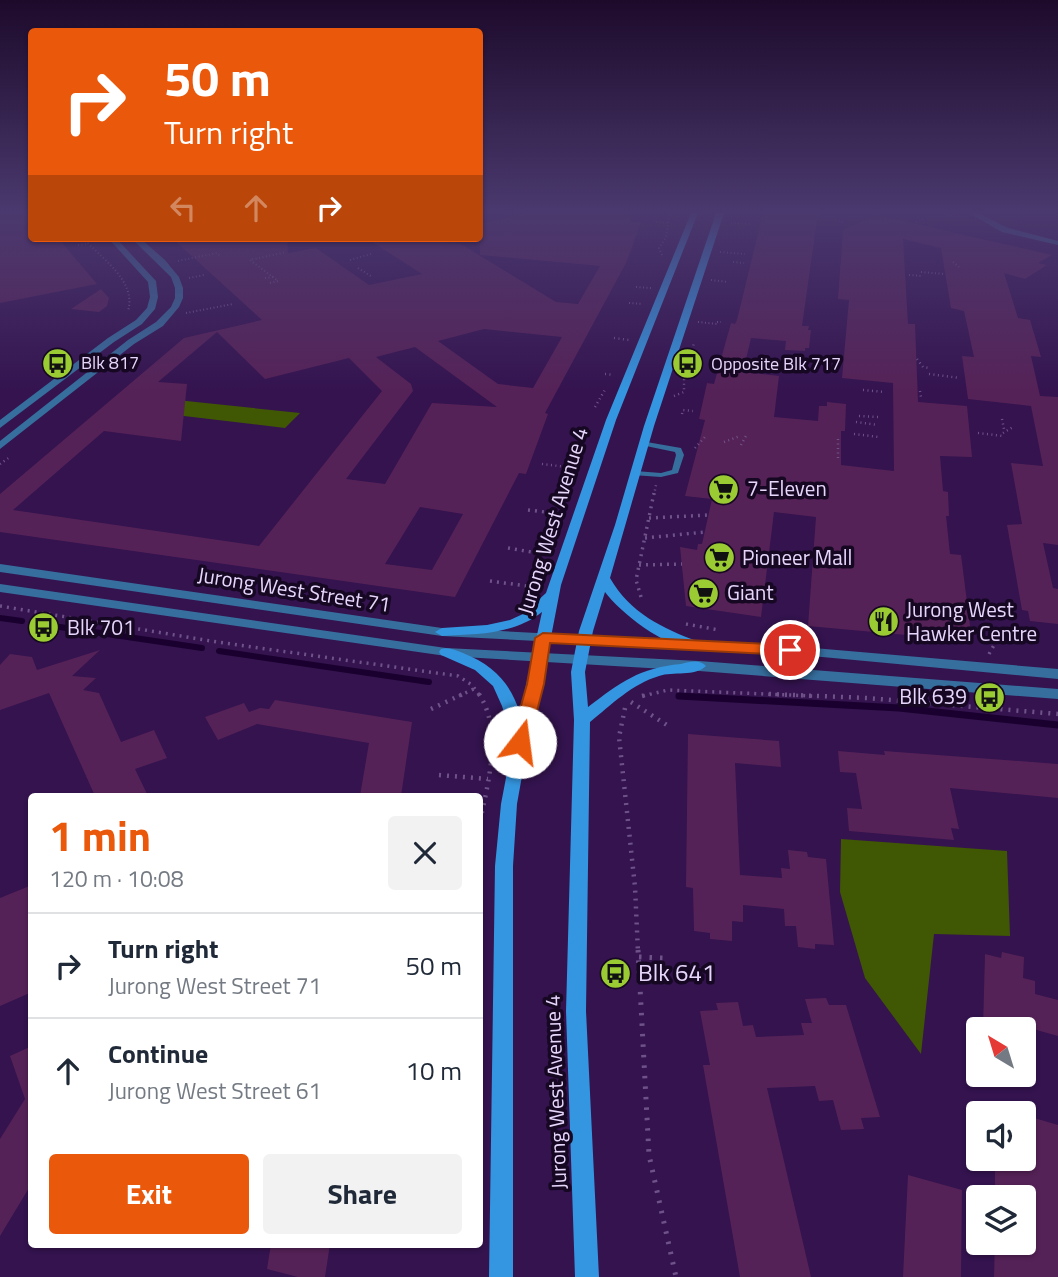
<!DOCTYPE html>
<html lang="en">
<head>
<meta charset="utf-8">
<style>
  :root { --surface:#fff; --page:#f2f2f3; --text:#1f2937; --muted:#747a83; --line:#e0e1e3; --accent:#ea580c }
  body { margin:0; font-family:"Titillium Web",sans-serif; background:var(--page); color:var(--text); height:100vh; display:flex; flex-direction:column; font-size:26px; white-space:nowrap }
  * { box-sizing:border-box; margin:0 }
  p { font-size:23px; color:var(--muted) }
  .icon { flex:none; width:38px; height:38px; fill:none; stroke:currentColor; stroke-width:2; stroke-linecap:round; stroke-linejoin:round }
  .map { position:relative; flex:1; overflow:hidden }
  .panel { position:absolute; left:28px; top:793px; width:455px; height:455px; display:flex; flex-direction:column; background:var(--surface); border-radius:7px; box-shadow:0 2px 5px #0004 }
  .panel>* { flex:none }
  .hud { position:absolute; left:28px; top:28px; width:455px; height:214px; border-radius:7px; box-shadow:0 2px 5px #0004; background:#ea580c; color:#fff; overflow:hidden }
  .needle { width:46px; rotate:322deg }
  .tools { position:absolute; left:966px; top:1017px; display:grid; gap:14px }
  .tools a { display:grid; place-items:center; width:70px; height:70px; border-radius:7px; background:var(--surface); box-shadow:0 2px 5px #0004; font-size:35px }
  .pin { position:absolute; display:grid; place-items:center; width:60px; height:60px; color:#fff; margin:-30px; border:4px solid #fff; border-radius:50%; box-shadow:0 2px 7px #0007 }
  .me { position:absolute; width:77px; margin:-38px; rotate:15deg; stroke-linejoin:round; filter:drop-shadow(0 0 5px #0008) }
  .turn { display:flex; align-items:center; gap:24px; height:147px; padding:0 21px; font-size:32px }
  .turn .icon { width:91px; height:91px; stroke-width:2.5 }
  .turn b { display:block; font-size:49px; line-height:60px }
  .lanes { display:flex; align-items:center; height:66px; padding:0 21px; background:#0003; justify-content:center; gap:35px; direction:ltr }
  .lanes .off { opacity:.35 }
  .round { display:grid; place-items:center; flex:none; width:74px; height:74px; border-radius:7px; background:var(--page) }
  .summary { display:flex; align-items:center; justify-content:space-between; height:119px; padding:0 21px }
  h1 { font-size:42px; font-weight:700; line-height:52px; color:var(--accent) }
  .primary-button { display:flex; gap:14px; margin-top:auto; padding:14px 21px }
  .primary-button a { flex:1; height:80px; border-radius:7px; background:var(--accent); color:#fff; font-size:28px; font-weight:700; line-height:80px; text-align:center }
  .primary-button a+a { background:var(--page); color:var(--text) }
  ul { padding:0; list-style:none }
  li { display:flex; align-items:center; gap:21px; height:105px; padding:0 21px; border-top:2px solid var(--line) }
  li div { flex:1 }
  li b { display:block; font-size:26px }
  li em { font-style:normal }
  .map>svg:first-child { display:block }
</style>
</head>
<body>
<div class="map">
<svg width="1058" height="1277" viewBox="0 0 1058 1277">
  <rect width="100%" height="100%" fill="#34134f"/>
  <!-- green -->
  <path fill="#405704" d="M148,397L300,413L285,428L133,410Z
    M841,839L1007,851L1010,936L934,934L921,1054L865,978L840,892Z"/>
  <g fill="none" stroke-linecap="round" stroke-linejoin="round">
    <!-- stream-far1 -->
    <path stroke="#1a002e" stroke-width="6" d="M0,618L22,621
      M60,627L202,648
      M219,651L429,682"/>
    <!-- stream -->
    <path stroke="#1a002e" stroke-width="7" d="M679,696L899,708L1058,725"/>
  </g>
  <!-- building -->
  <path fill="#552257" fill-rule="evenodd" d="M0,213H32V238H58L97,284L0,303Z
    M525,213H630L631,222H641L627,261L545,413L548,414L526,474L519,473L455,597L0,532V494L184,338L262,320L172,238H287L288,253L316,248L369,285L422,274L366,238H437V242L461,244L556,302L578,304L600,266L480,255V224ZM484,329L562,337L533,388L498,384L438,341ZM217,332L265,379L349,358L382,391L259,546L13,510L104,431L181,441L187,384L158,382ZM415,347L497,407L432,403L385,484L346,479L413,391L411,384L376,357ZM420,507L463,514L432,570L385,564Z
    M763,213H818L802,326H809L808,330H811L809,348H805V351L785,350L786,341L751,338L743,372L779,376L774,417L818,421L819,406H827V402L846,404L845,431H841V465L894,471L893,383L842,378L849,300L838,299L843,230L877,215L1052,255L1038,263L1047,265L1025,279L1004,273L1018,318L1030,320L1041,357L1031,356L1040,396L1058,397V545L1043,543L1053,588L1058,589V624L1030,621L1028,611L1022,610L1007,525L1022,524L1011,463L1043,466L1031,406L968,399L962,356L974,357L964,311L951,308L941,248L903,239L908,324H915L918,402L967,406L972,457L940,456L943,491L948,492L949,516H946L950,554L961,555L972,641L808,626L816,517L774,512L761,617L686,606L680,547L697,550L698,544H702L712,499L685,496L705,420L699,419L707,383L714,384L731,323L735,324L737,320Z
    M101,289L109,298L107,306L99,312L71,309Z
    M100,650L72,676L96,678L83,690L99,693L121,742L154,730L167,758L135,769L148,796H95L49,693L0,710V665L10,654L32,657L37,670Z
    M275,700L412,722L401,796H360L369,743L257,724L218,740L205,717L244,703L249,712L260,708L269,709Z
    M688,734L779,741L781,767L735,763L740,875L782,878L781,868L790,869L788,850L807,852L808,857L826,859L834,945L815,944V949L798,947L796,926H785L784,909L743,905V922L732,921V941L710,939V933L694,931L693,888L686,887Z
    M838,751L885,755L884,751L1058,764V798L950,788L959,829L951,828L954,840L849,831L847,808L862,809L856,773L840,772Z
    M32,885V992L0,1006V898Z
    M1002,952L1024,957L1023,978L1035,981V994L1058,1000V1036L1033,1029H983L985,954L1001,958Z
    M826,998L829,1005H846L880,1117L861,1118L864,1129L841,1130L833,1100L819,1101L815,1086L767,1088L811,1277H740L703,1065H710L700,1011L718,1010L716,1003L738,1002L743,1026L753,1025L756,1037L804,1035L801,1023H812L805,999Z
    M32,1046V1183L0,1236V1139L25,1099L10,1056Z
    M1024,1115L1058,1125V1277H994L995,1242H1024V1197H995V1158H1024Z
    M908,1175L962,1190L961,1277H903Z
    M271,1244H330L325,1277H298L267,1269Z"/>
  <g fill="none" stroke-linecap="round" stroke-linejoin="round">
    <!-- path-far4 -->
    <path stroke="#6f5388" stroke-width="2" stroke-dasharray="1 2.5" stroke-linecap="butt" d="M937,213L959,216
      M835,220L845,223
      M656,222L669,223
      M916,222L925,219
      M731,223L750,224
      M83,238C101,258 137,281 128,311
      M78,245L88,244
      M720,252L745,254
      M662,255L659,248L666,237L670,213
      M350,260L371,254
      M178,261L217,253L220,256
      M733,262L744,263
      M953,262L959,267
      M358,268L371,276
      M921,272L944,274
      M909,275L922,276
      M189,278L204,275
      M265,278L273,277
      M711,280L728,282
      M270,283L278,281L250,260L286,252
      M636,287L651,288
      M629,303L643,304
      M186,313L233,304
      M698,322L717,324
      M717,322H721"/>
    <!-- path-far3 -->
    <path stroke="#6f5388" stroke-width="2.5" stroke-dasharray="1 3.5" stroke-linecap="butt" d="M614,338L629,340
      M917,359L923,367L929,368
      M605,374L614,375
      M929,374L960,378
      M863,390L885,392
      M920,391L921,397
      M674,396L684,392V380L694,343
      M595,407L606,388
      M682,414L683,410L693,411
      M859,416L878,417
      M1002,419L1004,429
      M856,422L878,425
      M978,433L1003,436
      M1003,433L1013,427
      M854,434L879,437
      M838,439V458
      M724,442L740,436
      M741,445L747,434
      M695,448L705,437
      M0,464L10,457
      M542,464L575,468
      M568,492L576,469L573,453
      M654,495L656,485"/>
    <!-- path-far2 -->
    <path stroke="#6f5388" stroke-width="3.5" stroke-dasharray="2 5" stroke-linecap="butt" d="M528,510L562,514
      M649,518L709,515
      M645,538L705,532
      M508,548L549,555
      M639,565L682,564
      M490,581L534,587
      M641,597L636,580L654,493
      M0,606L217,642L458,676L472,685L480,696
      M686,624L719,630
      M989,654L1002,631
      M459,696L476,688
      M643,696L668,690L813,696"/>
    <!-- path-far1 -->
    <path stroke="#6f5388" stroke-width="4.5" stroke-dasharray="2 6" stroke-linecap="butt" d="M479,694C503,731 488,782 480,822
      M769,694L867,698L1058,714
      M642,696L650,694
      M631,702L670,727
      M625,708L619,737L635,887L638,952
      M431,709L463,694
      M439,775L488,779"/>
    <!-- path -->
    <path stroke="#6f5388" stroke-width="5" stroke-dasharray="2.5 8" stroke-linecap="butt" d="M638,950L649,1155L676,1277
      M639,957L663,958"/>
    <!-- service -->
    <path fill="#366e9d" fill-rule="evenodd" d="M641,441L681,448L684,455L678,473L661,477L632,475L631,473L635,471L661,473L672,470L676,455L675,452L641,445Z"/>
    <!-- minor -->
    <path fill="#366e9d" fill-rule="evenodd" d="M969,213H978L1008,228L1058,241V245L1002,232Z"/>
    <!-- tertiary -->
    <path fill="#366e9d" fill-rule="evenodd" d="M108,238H116L156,281L158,297L155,309L142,324L114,342L0,428V420L108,338L136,320L147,308L150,297L148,282Z
      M131,238H140L165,260L179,277L183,288V298L179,307L163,326L134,344L0,449V441L128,340L156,322L171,307L175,298V288L171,277Z
      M0,564L442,628L790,646L1058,669V679L790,654L442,636L0,572Z
      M0,584L446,648L699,661L1058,689V699L699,671L446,656L0,592Z"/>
    <!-- secondary -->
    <path fill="#3496e0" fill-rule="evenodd" d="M691,213H698L616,420L561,585L542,684L528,742L517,804L513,866V1277H489L495,866L501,804L513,741L502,706L493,686L475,670L441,655L439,652L441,649C449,647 455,650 463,653C493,665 510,682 520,713L542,612C513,635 477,634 442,636L435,632L442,628L487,625L510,620L523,614L546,593L606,420Z
      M716,213H724L654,426L610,578C630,613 662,628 699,642L701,645L699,648C673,654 620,613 605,592L593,631L585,672L588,707C621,682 639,668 681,664C690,662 699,659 706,666C695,677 673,671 659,676C632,684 611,705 590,722L586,1011L599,1277H575L566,1011L574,720L571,672L579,631L615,525L644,426Z"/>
  </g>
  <!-- sky -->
  <linearGradient id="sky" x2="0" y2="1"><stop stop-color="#1d0a2b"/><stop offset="0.54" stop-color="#4a396e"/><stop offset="1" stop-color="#4a396e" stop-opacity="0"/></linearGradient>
  <rect width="1058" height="392" fill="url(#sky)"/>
  <!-- route -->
  <path fill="#ea580c" stroke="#983908" stroke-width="2" d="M543,633L790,645L798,650L790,655L550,643L544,684L529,742L520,748L511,742L527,684L535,638Z"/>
  <!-- icons -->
  <defs>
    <symbol id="bus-disc" viewBox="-11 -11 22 22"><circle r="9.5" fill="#9bcb33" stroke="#160822"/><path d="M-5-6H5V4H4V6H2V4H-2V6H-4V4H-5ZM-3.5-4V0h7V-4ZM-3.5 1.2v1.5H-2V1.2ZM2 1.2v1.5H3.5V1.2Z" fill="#111"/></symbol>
    <symbol id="supermarket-disc" viewBox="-11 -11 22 22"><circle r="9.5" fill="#9bcb33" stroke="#160822"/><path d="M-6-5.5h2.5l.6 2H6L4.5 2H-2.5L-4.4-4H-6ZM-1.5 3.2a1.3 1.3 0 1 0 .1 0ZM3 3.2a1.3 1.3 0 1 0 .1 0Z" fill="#111"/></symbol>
    <symbol id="restaurant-disc" viewBox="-11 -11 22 22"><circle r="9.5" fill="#9bcb33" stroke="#160822"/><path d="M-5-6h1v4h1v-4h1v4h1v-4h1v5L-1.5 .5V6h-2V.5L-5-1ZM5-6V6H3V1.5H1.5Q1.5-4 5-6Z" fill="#111"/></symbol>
  </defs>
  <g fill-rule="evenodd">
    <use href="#bus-disc" x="40" y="346" width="35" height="35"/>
    <use href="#bus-disc" x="670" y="346" width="35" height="35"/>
    <use href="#supermarket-disc" x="706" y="472" width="35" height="35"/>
    <use href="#supermarket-disc" x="702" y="540" width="35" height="35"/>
    <use href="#supermarket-disc" x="686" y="576" width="35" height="35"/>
    <use href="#restaurant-disc" x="866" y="604" width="35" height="35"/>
    <use href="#bus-disc" x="26" y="610" width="35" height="35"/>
    <use href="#bus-disc" x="972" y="680" width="35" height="35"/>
    <use href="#bus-disc" x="598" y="956" width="35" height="35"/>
  </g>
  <g text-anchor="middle" stroke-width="7" stroke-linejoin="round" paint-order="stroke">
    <!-- far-poi labels -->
    <g font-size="18" fill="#e7d6fb" stroke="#160822" text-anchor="start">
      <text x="81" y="369">Blk 817</text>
      <text x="711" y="370">Opposite Blk 717</text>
    </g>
    <!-- poi labels -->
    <g font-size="21" fill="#e7d6fb" stroke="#160822" text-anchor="start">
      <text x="747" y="496">7-Eleven</text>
      <text x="742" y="565">Pioneer Mall</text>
      <text x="727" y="600">Giant</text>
      <text x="906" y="617">Jurong West<tspan x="906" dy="24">Hawker Centre</tspan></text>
      <text x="67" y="635">Blk 701</text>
      <text x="967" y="704" text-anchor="end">Blk 639</text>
    </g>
    <!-- street labels -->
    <g font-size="21" fill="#e7d6fb" stroke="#160822">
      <text transform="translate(553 521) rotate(-73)" y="7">Jurong West Avenue 4</text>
      <text transform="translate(294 590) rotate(9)" y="7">Jurong West Street 71</text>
      <text transform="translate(556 1092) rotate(-92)" y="7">Jurong West Avenue 4</text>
    </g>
    <!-- near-poi labels -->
    <g font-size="24" fill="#e7d6fb" stroke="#160822" text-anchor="start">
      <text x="638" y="981">Blk 641</text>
    </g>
  </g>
</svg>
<div class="tools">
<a><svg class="needle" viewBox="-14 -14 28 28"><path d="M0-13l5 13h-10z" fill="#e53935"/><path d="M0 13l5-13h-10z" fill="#747a83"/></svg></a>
<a><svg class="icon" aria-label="sound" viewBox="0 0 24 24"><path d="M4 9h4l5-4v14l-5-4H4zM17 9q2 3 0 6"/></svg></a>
<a><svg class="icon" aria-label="layers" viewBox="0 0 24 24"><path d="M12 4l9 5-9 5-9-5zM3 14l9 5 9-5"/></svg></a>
</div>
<div class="pin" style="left:790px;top:650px;background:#d93025"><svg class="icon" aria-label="arrive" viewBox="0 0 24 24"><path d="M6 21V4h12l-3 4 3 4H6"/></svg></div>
<svg class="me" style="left:520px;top:742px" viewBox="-20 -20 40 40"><circle r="19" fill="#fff"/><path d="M0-13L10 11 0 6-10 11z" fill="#ea580c"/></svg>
<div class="hud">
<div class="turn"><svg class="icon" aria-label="right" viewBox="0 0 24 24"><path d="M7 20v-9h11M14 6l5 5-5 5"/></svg><div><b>50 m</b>Turn right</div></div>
<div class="lanes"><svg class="icon off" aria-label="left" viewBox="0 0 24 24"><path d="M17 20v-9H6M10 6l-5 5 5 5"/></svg><svg class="icon off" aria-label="ahead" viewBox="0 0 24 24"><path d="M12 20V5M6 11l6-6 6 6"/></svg><svg class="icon" aria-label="right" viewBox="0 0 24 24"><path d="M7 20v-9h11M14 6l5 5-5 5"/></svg></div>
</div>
<section class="panel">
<div class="summary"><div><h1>1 min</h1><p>120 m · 10:08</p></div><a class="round"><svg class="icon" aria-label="close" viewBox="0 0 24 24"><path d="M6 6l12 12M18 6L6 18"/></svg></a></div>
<ul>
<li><svg class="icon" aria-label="right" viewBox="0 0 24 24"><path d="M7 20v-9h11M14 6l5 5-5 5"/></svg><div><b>Turn right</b><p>Jurong West Street 71</p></div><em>50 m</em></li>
<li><svg class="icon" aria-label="ahead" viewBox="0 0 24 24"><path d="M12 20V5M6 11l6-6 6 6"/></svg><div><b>Continue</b><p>Jurong West Street 61</p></div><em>10 m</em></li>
</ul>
<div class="primary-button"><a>Exit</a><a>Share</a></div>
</section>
</div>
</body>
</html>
